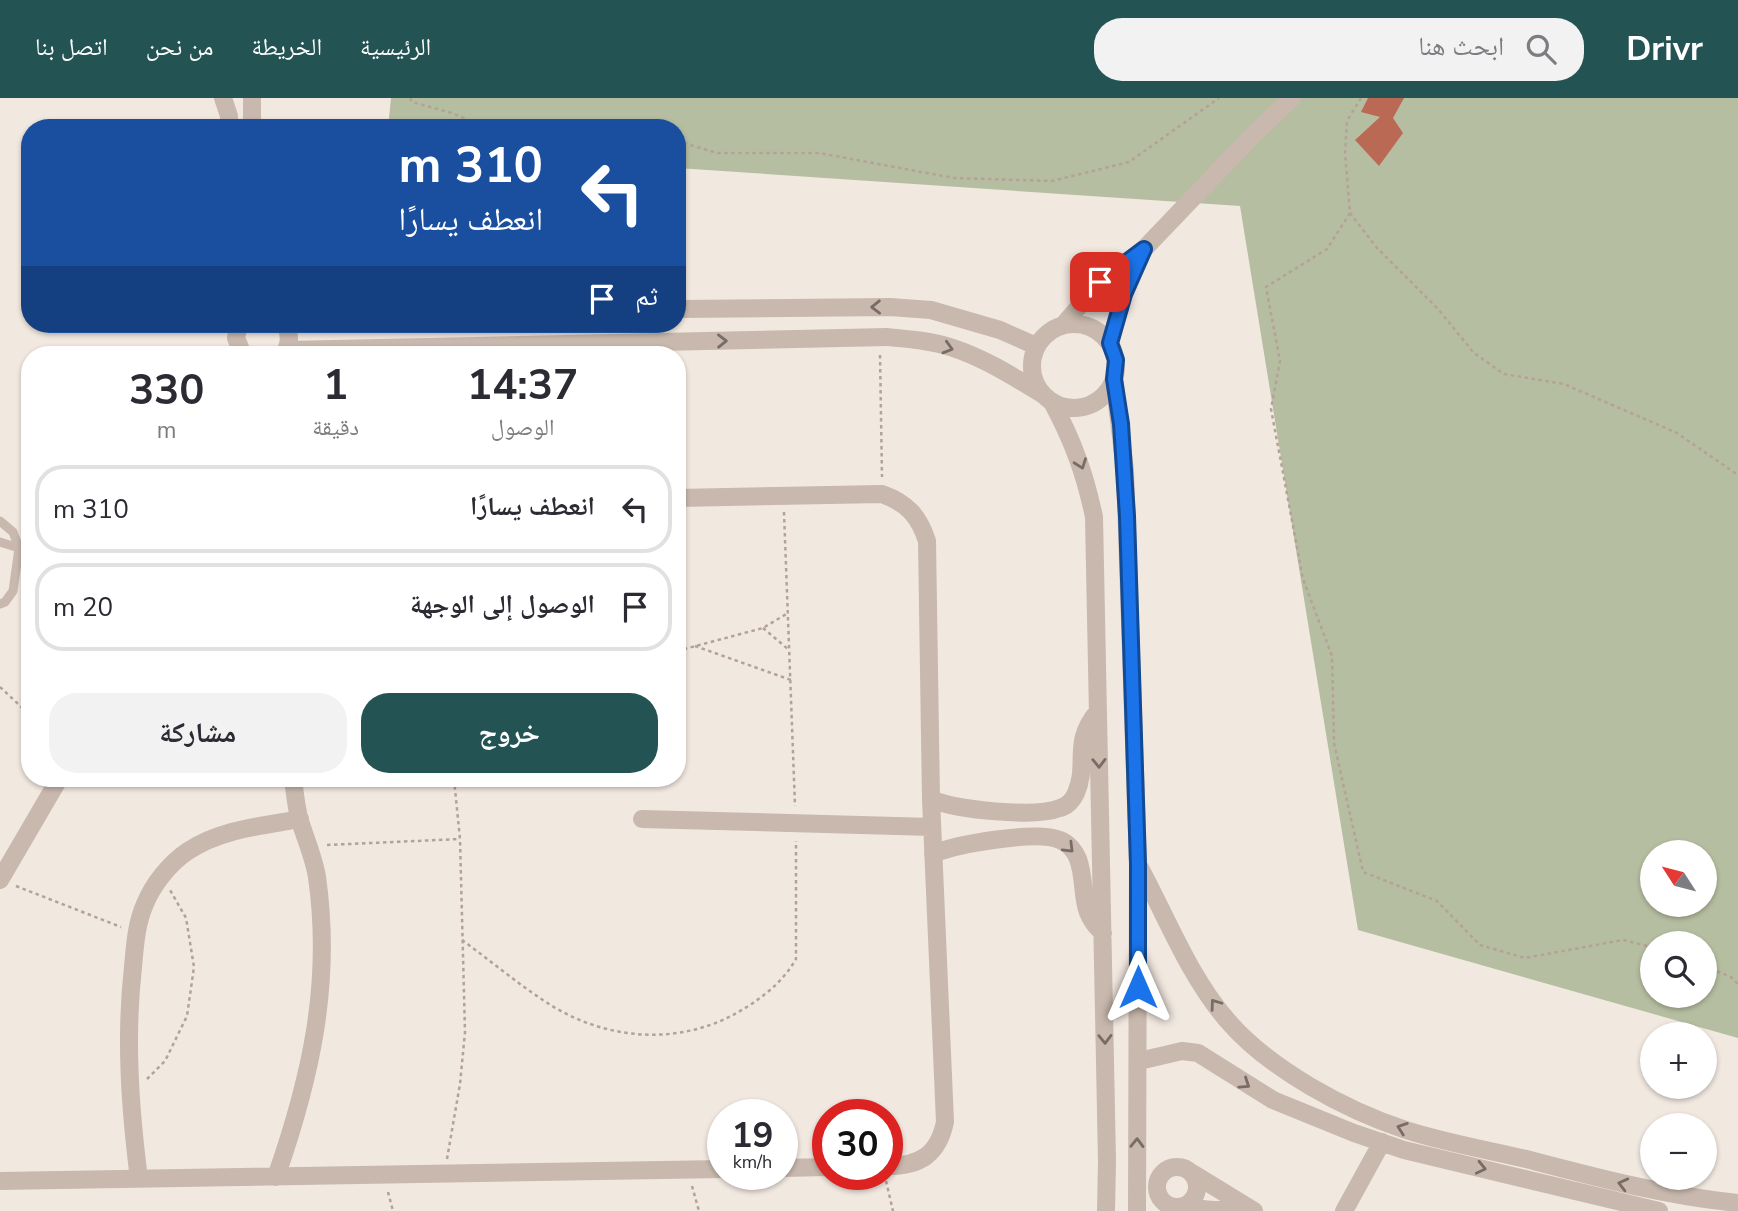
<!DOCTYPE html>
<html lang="ar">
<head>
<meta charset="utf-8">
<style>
  :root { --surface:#fff; --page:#f2f2f3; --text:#2b2b33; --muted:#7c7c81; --line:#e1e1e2; --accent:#245354 }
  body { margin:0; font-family:"Nunito Sans","Noto Naskh Arabic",sans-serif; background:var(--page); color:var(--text); direction:rtl; height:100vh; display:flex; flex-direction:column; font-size:26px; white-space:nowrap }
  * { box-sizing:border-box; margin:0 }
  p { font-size:23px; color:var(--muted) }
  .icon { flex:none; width:38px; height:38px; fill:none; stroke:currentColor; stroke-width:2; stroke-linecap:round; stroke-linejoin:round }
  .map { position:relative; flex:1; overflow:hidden; direction:ltr }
  .sheet { position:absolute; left:21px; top:248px; width:665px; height:441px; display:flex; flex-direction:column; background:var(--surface); border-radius:28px; box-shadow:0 2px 5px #0004; direction:rtl }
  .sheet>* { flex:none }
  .banner { position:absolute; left:21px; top:21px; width:665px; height:214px; border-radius:28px; box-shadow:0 2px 5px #0004; direction:rtl; background:#1a4fa0; color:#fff; overflow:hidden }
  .needle { width:46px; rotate:306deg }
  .fabs { position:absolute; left:1640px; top:742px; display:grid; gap:14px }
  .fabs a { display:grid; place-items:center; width:77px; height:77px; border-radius:50%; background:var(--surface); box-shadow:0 2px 5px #0004; font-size:35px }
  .speed { position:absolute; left:707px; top:1001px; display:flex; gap:14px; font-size:35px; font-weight:700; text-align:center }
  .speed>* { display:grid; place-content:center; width:91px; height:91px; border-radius:50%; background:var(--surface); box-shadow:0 2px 5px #0004; line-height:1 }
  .speed small { font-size:18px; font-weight:400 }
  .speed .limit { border:10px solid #d22; background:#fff; color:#111 }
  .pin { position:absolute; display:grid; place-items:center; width:60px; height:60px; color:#fff; margin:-30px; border-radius:14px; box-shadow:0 4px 10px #0006 }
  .me { position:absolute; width:77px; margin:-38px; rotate:0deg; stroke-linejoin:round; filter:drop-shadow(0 0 5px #0008) }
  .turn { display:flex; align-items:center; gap:24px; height:147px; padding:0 28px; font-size:32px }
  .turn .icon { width:91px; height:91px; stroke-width:2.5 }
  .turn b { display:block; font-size:49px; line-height:60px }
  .then { display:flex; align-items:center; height:66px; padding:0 28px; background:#0003; gap:14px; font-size:26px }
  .eta { display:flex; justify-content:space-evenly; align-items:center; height:119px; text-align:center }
  .eta b { font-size:42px; font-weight:700; line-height:49px }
  .primary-button { display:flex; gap:14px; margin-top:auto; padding:14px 28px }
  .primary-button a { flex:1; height:80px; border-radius:28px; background:var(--accent); color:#fff; font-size:28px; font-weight:700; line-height:80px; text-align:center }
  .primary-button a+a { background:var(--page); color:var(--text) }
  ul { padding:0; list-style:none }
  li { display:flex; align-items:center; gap:21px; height:88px; margin:0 14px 10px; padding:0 14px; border:4px solid var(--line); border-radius:28px }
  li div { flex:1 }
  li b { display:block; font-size:26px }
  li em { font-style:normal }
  header { display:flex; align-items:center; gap:42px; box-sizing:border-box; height:98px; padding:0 35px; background:var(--accent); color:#fff }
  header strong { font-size:33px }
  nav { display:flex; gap:38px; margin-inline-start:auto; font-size:24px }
  .search { width:490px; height:63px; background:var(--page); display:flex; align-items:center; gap:18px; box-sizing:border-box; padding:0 24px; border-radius:28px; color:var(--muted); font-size:26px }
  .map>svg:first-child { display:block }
</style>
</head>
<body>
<header>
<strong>Drivr</strong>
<div class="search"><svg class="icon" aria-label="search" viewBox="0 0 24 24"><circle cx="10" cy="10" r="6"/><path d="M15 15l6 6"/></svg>ابحث هنا</div>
<nav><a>الرئيسية</a><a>الخريطة</a><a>من نحن</a><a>اتصل بنا</a></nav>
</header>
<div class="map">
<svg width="1738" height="1113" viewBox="0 0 1738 1113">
  <rect width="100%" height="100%" fill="#f1e8e0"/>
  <!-- green -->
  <path fill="#b6bea1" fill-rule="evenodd" d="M391,0H1738V940L1358,832L1240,108L677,70V30H388ZM1652,754H1704V807H1652ZM1652,845H1704V898H1652Z"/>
  <!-- building -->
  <path fill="#ba6955" d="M1368,0H1404L1393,20L1403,35L1379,68L1355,42L1380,19L1361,14Z"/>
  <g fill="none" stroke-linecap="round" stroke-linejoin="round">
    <!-- path -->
    <path stroke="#b4a297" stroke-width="2.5" stroke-dasharray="3.5 3.5" stroke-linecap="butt" d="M410,0L412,4L452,15L487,30
      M1361,0L1347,23L1345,55L1350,115L1377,150L1438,211L1474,255L1504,276L1564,286L1677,335L1738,377
      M677,43L717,55H819L954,80L1052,83L1129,64L1219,0
      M1350,115L1327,151L1266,189L1280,263L1271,311L1303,481L1332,558L1334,645L1363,774L1437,803L1480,847L1525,860L1623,842L1652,849
      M880,257L882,379
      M784,414L795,708
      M763,530L789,552
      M695,548L791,582
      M677,553L763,530L788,515
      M0,589L30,617
      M327,747L460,741
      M16,788L121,829
      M462,842C491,863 519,887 549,906C604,941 674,948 733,917C757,904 782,886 796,861V743
      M1704,868L1731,879L1738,886
      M147,981L165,963L187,918L194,869L186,820L170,792
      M447,1061L460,986L465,934L460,741L454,681
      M886,1083L893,1113
      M692,1088L699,1113
      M388,1094L393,1113"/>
    <!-- service -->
    <path stroke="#c8b8ad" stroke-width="9" d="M0,423L13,434L19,450L13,493L5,504L0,506
      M0,444L19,450"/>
    <!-- minor -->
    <path stroke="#c8b8ad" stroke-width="18" d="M223,0L229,18V30
      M252,0V30
      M677,211L890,209L931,212L1000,232L1036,248
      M1032 268a42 42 0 1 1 84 0a42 42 0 1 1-84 0Z
      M239,226L236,240L243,257
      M1064,226L1100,184L1144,151L1253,37L1292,0
      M1110,245L1124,196L1143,153
      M286,252L887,239C909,241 932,243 953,250C984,260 1014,279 1042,296
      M283,257C290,247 291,237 285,226
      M1114,281L1125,372L1138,766L1137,1113
      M1052,304C1073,343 1085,376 1094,419L1107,1063L1106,1113
      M677,400L882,396C907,405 919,418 927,443L931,701L945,1024C938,1057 920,1068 887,1068
      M931,701C956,712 1035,720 1060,710C1067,708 1073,702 1076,695C1089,665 1071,645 1098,613
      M642,721L932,729
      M933,756C957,746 1037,732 1060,742C1068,745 1075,753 1078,761C1088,789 1077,813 1103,835
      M1140,770C1167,820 1189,878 1227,922C1269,971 1345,1012 1406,1032C1446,1045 1489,1052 1530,1062C1599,1080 1667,1098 1738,1105
      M0,782L59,681
      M1139,963L1182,953L1198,955L1273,1002L1354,1035L1404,1052L1659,1113
      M1157 1089a20 20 0 1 1 40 0a20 20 0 1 1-40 0Z
      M782,1070L828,1069
      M1192,1075L1254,1113
      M276,1079C311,979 332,885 317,779C314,760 306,742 300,723C296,710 295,695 293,681
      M139,1081C130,1010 125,940 133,869C135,848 136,826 145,806C153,786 170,765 188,753C221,731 262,728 300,721
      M0,1083L723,1071
      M1181,1109L1213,1112L1244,1109
      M1344,1113L1382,1044"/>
  </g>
  <!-- one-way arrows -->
  <defs><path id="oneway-chevron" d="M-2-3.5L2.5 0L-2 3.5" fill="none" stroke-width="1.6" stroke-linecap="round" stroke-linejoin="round" transform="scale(1.75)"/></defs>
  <g stroke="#786c66">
    <use href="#oneway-chevron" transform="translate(876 209) rotate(179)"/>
    <use href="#oneway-chevron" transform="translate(722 243) rotate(-1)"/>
    <use href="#oneway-chevron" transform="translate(948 250) rotate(16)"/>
    <use href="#oneway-chevron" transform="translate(1081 366) rotate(70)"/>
    <use href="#oneway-chevron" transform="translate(1099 665) rotate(89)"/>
    <use href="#oneway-chevron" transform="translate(1069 750) rotate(45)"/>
    <use href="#oneway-chevron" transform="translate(1215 906) rotate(-126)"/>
    <use href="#oneway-chevron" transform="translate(1105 941) rotate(89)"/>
    <use href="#oneway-chevron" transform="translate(1245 986) rotate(34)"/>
    <use href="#oneway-chevron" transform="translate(1402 1030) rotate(-161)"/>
    <use href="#oneway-chevron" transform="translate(1137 1045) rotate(-89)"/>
    <use href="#oneway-chevron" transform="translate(1481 1070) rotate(13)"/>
    <use href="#oneway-chevron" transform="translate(1623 1086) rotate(-166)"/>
  </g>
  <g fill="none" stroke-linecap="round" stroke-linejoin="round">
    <defs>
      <path id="route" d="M1100,184L1144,151L1124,196L1110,245L1116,262L1114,281L1121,326L1127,418L1138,766V889"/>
    </defs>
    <!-- route casing -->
    <use href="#route" stroke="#114b97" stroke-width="18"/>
    <!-- route -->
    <use href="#route" stroke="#1a73e8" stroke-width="12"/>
  </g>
</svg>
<div class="fabs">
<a><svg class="needle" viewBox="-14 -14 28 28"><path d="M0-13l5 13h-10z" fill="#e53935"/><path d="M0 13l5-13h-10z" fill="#7c7c81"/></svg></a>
<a><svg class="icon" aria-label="search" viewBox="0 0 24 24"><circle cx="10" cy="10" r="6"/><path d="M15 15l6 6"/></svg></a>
<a>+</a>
<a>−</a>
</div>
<div class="speed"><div>19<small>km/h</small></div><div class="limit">30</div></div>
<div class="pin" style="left:1100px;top:184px;background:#d93025"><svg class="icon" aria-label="arrive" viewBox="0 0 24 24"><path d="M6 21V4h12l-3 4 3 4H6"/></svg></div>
<svg class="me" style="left:1138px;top:889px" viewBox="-20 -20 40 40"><path d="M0-17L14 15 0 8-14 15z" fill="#1a73e8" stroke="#fff" stroke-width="4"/></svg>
<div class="banner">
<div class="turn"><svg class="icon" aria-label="left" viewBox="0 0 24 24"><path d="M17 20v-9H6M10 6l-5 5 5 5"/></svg><div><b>310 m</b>انعطف يسارًا</div></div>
<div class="then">ثم<svg class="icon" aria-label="arrive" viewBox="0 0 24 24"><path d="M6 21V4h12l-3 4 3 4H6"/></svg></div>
</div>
<section class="sheet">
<div class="eta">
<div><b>14:37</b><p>الوصول</p></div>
<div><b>1</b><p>دقيقة</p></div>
<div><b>330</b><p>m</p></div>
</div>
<ul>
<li><svg class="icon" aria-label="left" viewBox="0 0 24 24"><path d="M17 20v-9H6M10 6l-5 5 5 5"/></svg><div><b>انعطف يسارًا</b></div><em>310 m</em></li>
<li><svg class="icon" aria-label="arrive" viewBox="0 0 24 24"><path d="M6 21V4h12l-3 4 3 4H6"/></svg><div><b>الوصول إلى الوجهة</b></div><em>20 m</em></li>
</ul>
<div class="primary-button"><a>خروج</a><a>مشاركة</a></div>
</section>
</div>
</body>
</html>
